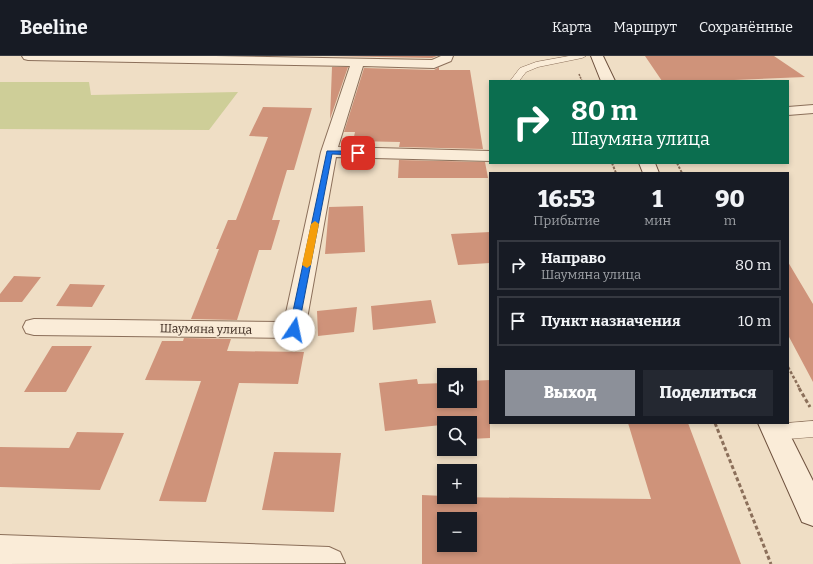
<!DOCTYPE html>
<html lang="ru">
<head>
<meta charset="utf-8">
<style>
  :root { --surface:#171b24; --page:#242831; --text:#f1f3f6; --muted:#9ea1a6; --line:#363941; --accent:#8c9099 }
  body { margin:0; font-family:Bitter,serif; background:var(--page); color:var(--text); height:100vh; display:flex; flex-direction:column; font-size:15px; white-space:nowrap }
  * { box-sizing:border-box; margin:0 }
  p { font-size:13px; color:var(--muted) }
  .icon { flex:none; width:22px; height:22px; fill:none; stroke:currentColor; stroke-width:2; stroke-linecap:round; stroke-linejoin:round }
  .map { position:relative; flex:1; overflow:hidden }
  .details { position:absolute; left:489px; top:116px; width:300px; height:252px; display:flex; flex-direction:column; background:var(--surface); border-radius:0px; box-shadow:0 2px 6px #0003 }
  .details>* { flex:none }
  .banner { position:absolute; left:489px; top:24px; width:300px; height:84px; border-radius:0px; box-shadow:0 2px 6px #0003; background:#0b6e4f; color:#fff; overflow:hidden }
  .fabs { position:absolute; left:437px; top:312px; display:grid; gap:8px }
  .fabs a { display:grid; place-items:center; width:40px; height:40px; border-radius:0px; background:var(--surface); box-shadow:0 2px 6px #0003; font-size:20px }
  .pin { position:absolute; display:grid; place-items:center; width:34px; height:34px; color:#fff; margin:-17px; border-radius:8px; box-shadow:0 2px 6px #0006 }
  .me { position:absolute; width:44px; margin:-22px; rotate:11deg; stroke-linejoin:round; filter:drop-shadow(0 0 3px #0008) }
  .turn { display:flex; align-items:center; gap:14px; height:84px; padding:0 16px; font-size:18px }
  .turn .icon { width:52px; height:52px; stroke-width:2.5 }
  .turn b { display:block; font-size:28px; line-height:34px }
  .eta { display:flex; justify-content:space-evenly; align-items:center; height:68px; text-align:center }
  .eta b { font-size:24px; font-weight:800; line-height:28px }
  .button { display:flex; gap:8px; margin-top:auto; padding:8px 16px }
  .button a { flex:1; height:46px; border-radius:0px; background:var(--accent); color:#fff; font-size:16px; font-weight:800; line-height:46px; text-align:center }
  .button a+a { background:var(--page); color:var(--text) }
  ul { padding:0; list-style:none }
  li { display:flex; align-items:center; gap:12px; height:50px; margin:0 8px 6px; padding:0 8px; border:2px solid var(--line); border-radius:0px }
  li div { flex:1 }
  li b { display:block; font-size:15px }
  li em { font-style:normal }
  header { display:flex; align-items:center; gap:24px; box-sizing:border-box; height:56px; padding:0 20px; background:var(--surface); border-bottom:1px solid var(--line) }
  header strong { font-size:19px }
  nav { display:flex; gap:22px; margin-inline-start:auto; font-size:14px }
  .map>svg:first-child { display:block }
</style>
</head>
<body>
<header>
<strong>Beeline</strong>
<nav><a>Карта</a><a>Маршрут</a><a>Сохранённые</a></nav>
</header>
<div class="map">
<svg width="813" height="508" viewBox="0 0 813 508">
  <rect width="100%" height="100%" fill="#efdec5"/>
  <!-- green -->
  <path fill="#cece98" d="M0,26H89L91,39L238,36L209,74L0,73Z"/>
  <!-- building -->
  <path fill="#cf937a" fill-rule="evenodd" d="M333,0H437L432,2Z
    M645,0H774L805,21L710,25H662Z
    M332,11H348L330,63Z
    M439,11V14H470L483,93L399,91L400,86L353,85L355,76H344L364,12L434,14Z
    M263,51L312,52L294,114H287L272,164H280L271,194H259L237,264L191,263L219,193H216L228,164H236L268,81L249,80Z
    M399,104L485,106L488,122H398Z
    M363,150L365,196L325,198L329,151Z
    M490,176V207L458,209L451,178Z
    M788,206L813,248V326L788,279Z
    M14,220L41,221L22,246H0V238Z
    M70,228L105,229L92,251L56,250Z
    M431,244L436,267L373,274L371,250Z
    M357,251L354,276L318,280L317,255Z
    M184,282L231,283L227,295L304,296L298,328L239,327L206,446L159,445L201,325L145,324L162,285H183Z
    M52,290H92L66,336H24Z
    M417,323L418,328L444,327V345H470V325L490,324V382L470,383V367H444V385H443L441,369L385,375L379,327Z
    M628,367H688L741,508H422V439L444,440V441L651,443ZM444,463H470V489H444Z
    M77,376L124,377L100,434L0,431V391L69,392Z
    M274,396L341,397L334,456L262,454Z"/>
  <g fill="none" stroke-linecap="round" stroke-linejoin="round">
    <defs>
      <path id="service" d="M569,0H586L582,2L538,11L526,16L519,25H510L520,12L536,6Z
        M813,365V381L775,384L769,381L766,376L769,371L775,368Z"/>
      <path id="minor" d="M22,0H215L432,4L441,0H453L451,5L434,12L363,10L338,91L490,95V105L336,101L305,274L302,280L294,282L34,279L26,277L23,271L26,265L34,263L284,266L321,96L350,10L28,4L24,3Z
        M813,49V57L788,59V51Z
        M0,479L329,491L340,496L345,507L0,508Z"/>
      <path id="secondary" d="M591,0H603L615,25H601Z
        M639,107H655L659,117H643Z
        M758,367H784L813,425V470L802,466Z"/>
    </defs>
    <!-- service casing -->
    <use href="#service" stroke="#8b6f5a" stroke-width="1"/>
    <!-- minor casing -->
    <use href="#minor" stroke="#8b6f5a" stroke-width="2"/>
    <!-- secondary casing -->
    <use href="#secondary" stroke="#6d503d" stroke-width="2"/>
    <!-- path-far3 -->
    <path stroke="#8b6f5a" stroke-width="1.5" stroke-dasharray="2 1" stroke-linecap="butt" d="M579,18L582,25"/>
    <!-- path-far2 -->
    <path stroke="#8b6f5a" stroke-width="2" stroke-dasharray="2.5 1.5" stroke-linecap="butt" d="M612,107L616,117
      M677,107L682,117"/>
    <!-- path-far1 -->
    <path stroke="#8b6f5a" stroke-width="2.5" stroke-dasharray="3 2" stroke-linecap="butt" d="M788,311L800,333"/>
    <!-- path -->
    <path stroke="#8b6f5a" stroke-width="3" stroke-dasharray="4 2.5" stroke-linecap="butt" d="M799,332L810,351
      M715,367L771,508"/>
    <!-- service -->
    <use href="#service" fill="#faecd8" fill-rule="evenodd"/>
    <!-- minor -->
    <use href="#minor" fill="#faecd8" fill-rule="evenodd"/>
    <!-- secondary -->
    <use href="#secondary" fill="#faecd8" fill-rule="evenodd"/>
  </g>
  <!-- route -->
  <path fill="#1a73e8" stroke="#114b97" d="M327,95H358L362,97L358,99L332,98L298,274L294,277L289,274Z"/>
  <!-- slow -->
  <path fill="#f59e0b" d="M315,165L319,168L311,209L307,212L302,209L311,168Z"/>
  <g text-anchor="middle" stroke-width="3" stroke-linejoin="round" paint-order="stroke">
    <!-- street labels -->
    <g font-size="12" fill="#3b291e" stroke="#f7e9d5">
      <text transform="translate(206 273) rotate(1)" y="4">Шаумяна улица</text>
    </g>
  </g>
</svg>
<div class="fabs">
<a><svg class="icon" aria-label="sound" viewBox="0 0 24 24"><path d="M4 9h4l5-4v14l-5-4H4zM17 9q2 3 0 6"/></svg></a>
<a><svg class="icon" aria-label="search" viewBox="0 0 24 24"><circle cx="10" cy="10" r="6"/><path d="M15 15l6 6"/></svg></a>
<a>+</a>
<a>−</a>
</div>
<div class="pin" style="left:358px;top:97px;background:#d93025"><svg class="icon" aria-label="arrive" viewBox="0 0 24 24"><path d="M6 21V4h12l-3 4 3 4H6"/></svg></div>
<svg class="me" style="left:294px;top:274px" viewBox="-20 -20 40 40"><circle r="19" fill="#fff"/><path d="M0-13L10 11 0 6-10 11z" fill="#1a73e8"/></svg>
<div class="banner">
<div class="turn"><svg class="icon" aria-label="right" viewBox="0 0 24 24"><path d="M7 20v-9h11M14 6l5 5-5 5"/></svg><div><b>80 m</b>Шаумяна улица</div></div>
</div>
<section class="details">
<div class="eta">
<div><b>16:53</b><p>Прибытие</p></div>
<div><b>1</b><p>мин</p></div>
<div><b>90</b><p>m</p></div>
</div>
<ul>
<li><svg class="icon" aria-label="right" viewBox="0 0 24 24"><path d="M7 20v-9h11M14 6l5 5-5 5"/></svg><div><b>Направо</b><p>Шаумяна улица</p></div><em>80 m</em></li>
<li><svg class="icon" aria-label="arrive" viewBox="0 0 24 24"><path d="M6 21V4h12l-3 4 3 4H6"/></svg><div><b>Пункт назначения</b></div><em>10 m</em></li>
</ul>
<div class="button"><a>Выход</a><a>Поделиться</a></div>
</section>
</div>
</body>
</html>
